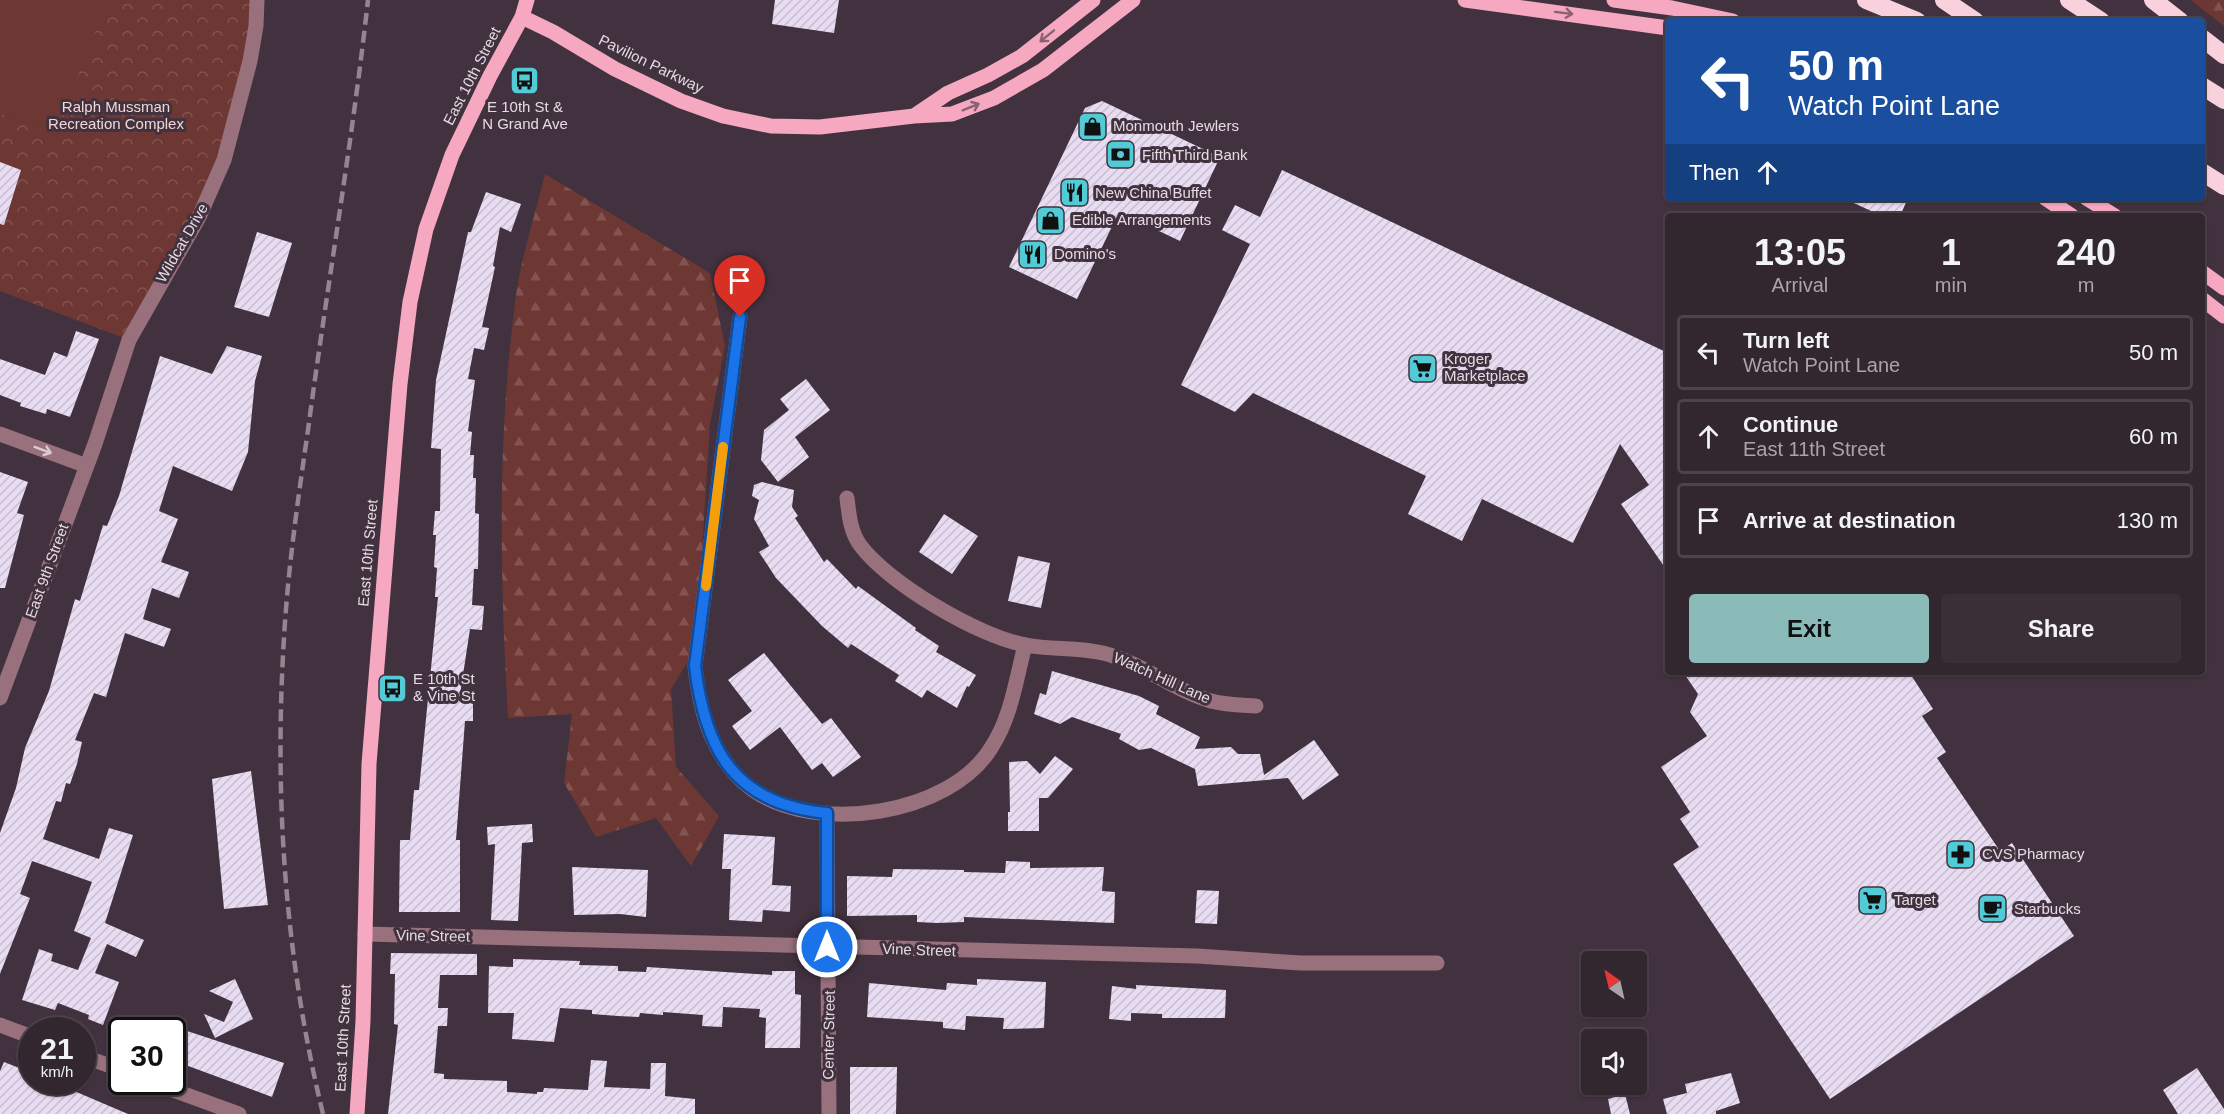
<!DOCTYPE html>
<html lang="en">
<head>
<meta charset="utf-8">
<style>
  :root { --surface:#32262f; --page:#3a2e37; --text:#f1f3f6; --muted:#a8a5aa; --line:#4d434b; --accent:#8bbbb9 }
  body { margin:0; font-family:Helvetica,sans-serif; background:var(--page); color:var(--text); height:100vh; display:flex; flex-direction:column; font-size:22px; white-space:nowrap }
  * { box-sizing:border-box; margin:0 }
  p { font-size:20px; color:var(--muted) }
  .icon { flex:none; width:33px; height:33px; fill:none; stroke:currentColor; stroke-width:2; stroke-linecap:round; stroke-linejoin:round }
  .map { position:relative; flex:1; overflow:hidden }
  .side { position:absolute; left:1665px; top:213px; width:540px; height:462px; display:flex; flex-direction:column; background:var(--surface); border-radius:6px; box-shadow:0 2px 4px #0004,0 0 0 2px var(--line) }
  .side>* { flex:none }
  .banner { position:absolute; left:1665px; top:18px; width:540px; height:183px; border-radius:6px; box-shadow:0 2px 4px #0004,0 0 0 2px var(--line); background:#1a4fa0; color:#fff; overflow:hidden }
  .needle { width:39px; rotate:326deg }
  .tools { position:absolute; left:1581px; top:951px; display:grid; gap:12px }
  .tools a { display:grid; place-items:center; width:66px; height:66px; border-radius:6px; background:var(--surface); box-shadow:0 2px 4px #0004,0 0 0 2px var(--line); font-size:30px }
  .speed { position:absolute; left:18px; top:1017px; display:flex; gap:12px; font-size:30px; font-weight:700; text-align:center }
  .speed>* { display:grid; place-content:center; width:78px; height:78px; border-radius:50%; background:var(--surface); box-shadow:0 2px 4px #0004,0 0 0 2px var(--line); line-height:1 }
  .speed small { font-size:15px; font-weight:400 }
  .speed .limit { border:3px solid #111; border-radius:9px; background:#fff; color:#111 }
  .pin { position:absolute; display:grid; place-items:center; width:51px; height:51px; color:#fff; margin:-62px -26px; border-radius:50% 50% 50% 0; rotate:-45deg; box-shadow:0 0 6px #0007 }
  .pin .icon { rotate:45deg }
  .me { position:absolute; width:66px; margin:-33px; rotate:0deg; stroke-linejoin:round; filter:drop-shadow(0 0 4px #0008) }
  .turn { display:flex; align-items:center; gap:21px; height:126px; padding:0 24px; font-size:27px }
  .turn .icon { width:78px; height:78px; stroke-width:2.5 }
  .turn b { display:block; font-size:42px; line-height:51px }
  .then { display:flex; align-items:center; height:57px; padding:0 24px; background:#0003; gap:12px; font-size:22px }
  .eta { display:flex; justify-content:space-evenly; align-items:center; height:102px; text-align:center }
  .eta b { font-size:36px; font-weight:700; line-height:42px }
  .button { display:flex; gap:12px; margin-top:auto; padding:12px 24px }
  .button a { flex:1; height:69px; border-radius:6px; background:var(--accent); color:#111; font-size:24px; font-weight:700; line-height:69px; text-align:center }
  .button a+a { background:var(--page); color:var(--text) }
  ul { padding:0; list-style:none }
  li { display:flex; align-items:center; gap:18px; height:75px; margin:0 12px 9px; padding:0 12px; border:3px solid var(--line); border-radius:6px }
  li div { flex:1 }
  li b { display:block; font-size:22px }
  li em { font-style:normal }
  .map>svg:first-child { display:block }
</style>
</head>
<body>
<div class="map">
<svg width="2224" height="1114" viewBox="0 0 2224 1114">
  <defs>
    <pattern id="forest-firs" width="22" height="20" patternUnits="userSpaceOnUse" patternTransform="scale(1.5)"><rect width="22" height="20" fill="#6d3733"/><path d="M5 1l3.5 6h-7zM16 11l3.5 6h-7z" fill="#825350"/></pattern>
    <pattern id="park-crowns" width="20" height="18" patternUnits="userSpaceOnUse" patternTransform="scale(1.5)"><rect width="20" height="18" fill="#6d3733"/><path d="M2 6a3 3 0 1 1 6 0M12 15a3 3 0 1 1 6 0" fill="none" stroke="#825350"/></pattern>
    <pattern id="building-hatch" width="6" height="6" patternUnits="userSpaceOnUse" patternTransform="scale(1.5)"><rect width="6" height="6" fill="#e7dcf2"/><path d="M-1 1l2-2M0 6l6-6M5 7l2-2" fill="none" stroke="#c7bdcf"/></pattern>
  </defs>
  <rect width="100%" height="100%" fill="#42323f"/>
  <!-- forest -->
  <path fill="url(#forest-firs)" d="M2191,0H2224V26Z
    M545,174L710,273L725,346L710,424L696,648L671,689L676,767L719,816L691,866L656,818L596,837L564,783L572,714L508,718C500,579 497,442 515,303C520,260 535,216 545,174Z"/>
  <!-- park -->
  <path fill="url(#park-crowns)" d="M0,0H257L224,160L129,340L0,291Z"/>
  <!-- pitch -->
  <path fill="#6d3733" d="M0,0H107L56,133L0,113Z"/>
  <!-- building -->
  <path fill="url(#building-hatch)" d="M775,0H839L834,33L772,24Z
    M1102,101L1220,157L1180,241L1119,212L1077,299L1009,267L1085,108Z
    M0,162L21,170L4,225L0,224Z
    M1282,170L1668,353V572L1621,504L1649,485L1620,444L1573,543L1482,499L1462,541L1408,514L1426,476L1253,393L1235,412L1181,385L1250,244L1222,230L1235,205L1260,217Z
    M486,192L521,204L511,232L500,227L493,266L495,267L482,327L489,328L484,350L474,348L468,379L475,380L468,431L472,432L470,455H474L473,478H476L475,513L479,514L478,569H474L472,605L484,606L482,630L470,629L459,701L473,702V721H465L456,840H460V912H399L400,840H410L414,790H419L438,597H435L437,568L434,567L436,535H433L435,511H440L441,449L431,448L436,380L468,232H471Z
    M1843,198H1908L1900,216H1882Z
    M257,232L292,243L269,317L234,307Z
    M76,331L99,339L70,417L47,409L46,414L20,406L21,403L0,395V359L45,375L54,352L67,357Z
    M227,346L262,356L255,381L248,452L232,491L173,466L159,511L178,519L161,562L189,572L179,598L152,588L143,619L171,629L164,647L125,633L106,697L94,693L75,740L82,742L77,764L70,784L66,783L61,802L56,801L43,839L99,859L109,828L133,835L105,923L144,940L136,957L107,944L95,973L119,982L103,1025L88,1019L89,1015L58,1003L55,1010L22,1000L39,949L53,954L51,961L78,970L91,938L74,931L92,882L32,861L20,894L30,898L0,974V833L16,788L25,748L49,691L75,599L80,601L103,525L107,526L119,496L160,356L212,374Z
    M806,379L830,410L795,437L809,457L778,482L761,460L764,430L789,410L780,399Z
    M0,472L28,482L17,513L24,515L5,588H0Z
    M762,482L794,490L792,507L798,516L795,518L824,562L827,559L856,589L858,586L916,628L915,630L939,646L936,652L976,675L969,687L967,686L957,708L927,690L922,698L895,681L899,675L851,644L848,648L822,626L776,578L759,552L769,546L754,519L759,500L752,496L754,485Z
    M944,514L978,536L952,574L919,552Z
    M1018,556L1050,563L1041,608L1008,601Z
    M764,653L822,724L831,718L861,757L833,777L822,763L812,770L780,727L750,750L732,726L752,711L728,680Z
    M1052,671L1139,696L1159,706L1156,714L1200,737L1195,749L1231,747L1238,754H1260L1264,775L1314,740L1339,775L1303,800L1288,778L1198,786L1195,769L1151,748L1139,750L1119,739L1121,734L1072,717L1060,724L1034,714L1040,693L1046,695Z
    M1683,672H1909L1933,709L1922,716L1946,752L1937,758L2000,851L2012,843L2074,936L1830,1099L1673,864L1699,847L1680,819L1690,812L1661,767L1707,736L1690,712L1698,694Z
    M1055,756L1073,769L1048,798H1039V831H1008V812H1010L1009,762L1027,761L1040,774Z
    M251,771L268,905L224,909L212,779Z
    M532,824L533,842L522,843L518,921L491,920L495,844L488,845L487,827Z
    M724,834L775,837L772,885L791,886L790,912L763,910L762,922L729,920L731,869H722Z
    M1006,861L1030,862V868L1104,867L1102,891L1115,892L1114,923L964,917V922L937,923L917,922V915L847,916V876L892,877L893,869L964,870V872L1005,873Z
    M572,867L648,870L646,917L620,914L574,915Z
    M1197,890L1219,891L1217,924L1195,923Z
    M391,953L477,954V975H440L438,1008H448L447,1026H438L434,1073L444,1074V1079L507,1081V1092L537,1094V1092H543L544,1088L588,1090L591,1060L607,1061L604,1087L650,1089L651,1063H666L665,1096L695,1099V1114H388L398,1025L394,1024L395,974H390Z
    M513,959L580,961L579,965L618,966V971L646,972L647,967L772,975V971H795V994L801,995L800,1048H765L766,1018L759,1017L760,1009L723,1007L722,1027L702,1026L703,1015L663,1012V1015L640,1013L639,1017L618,1016L592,1014V1010L560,1008L554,1042L512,1039L514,1013H488L489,966L513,967Z
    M235,979L253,1019L215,1038L204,1014L224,1022L233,1002L209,991Z
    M977,979L1046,982L1044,1028L1003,1029L1004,1018L966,1016L965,1030L943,1028V1022L867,1017L869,983L946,990L947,983L977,985Z
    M1136,985L1226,990L1225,1018H1162V1014L1131,1013V1021L1109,1019L1112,986L1136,989Z
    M172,1026L284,1063L272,1097L172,1060Z
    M4,1062L32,1073V1082H53L128,1114H0V1071Z
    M850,1067H897L896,1114H850Z
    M2197,1068L2224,1109V1114H2178L2163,1090Z
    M1731,1073L1740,1103L1716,1111V1114H1667L1663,1099L1687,1093L1685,1084Z
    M1625,1094L1630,1114H1611L1608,1099Z"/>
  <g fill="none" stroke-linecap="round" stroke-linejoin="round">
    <!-- minor -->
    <path stroke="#98717c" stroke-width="15" d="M740,317L695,666C700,712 712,760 753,790C816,835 950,815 991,748C1011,718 1016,680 1025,645
      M0,434L87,466
      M847,498C849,514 850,531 860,545C888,583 979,637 1026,645C1051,650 1077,647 1103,653C1142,663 1173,690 1211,701C1226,705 1240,705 1256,706
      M0,698L95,444L129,340L199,217L224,160L250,61L256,26L257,0
      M827,813C827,914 829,1014 829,1114
      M365,934L1197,956L1301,963H1437
      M0,1025L32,1037
      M82,1056L122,1070
      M151,1082L239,1114"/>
    <!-- major -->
    <path stroke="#f6a8c0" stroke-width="15" d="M1465,0L1668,28
      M1614,0L1672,8L1733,21
      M522,17L553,32L615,69L681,101L723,116L771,126L820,127L914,116L952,114L994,98L1043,70L1133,0
      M914,116L948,93L988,75L1022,56L1093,0
      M2045,198L2072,216
      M2086,198L2115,216
      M2202,272L2224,288
      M2202,299L2224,316
      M357,1114L363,1021L369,764L400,384L410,302L426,229L452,155L490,76L522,17L527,0"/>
    <!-- highway -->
    <path stroke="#f8d1dc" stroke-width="18" d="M1866,0L1917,21
      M1944,0L1975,21
      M2069,0L2101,21
      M2153,0L2180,21
      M2202,38L2224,55
      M2202,86L2224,100
      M2202,172L2224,186"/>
    <!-- rail -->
    <path stroke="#948691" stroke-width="4.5" stroke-dasharray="12 6" stroke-linecap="butt" d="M323,1114C285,958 274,798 284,638C288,568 298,499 308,430C327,287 352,144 368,0"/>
  </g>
  <!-- one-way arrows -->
  <defs><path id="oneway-shaft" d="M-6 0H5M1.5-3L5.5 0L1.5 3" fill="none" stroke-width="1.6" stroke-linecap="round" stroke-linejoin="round" transform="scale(1.5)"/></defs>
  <g stroke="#8a6173">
    <use href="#oneway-shaft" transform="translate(1564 13) rotate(7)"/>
    <use href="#oneway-shaft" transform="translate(1047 36) rotate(141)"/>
    <use href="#oneway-shaft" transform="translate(971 107) rotate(-22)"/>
  </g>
  <use stroke="#dacbd4" href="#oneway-shaft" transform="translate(43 450) rotate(20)"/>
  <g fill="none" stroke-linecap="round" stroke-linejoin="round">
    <defs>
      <path id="route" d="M740,317L695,666C705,751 735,804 827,813V947"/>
    </defs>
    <!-- route casing -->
    <use href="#route" stroke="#114b97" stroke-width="15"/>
    <!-- route -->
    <use href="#route" stroke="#1a73e8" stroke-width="10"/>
    <!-- slow -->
    <path stroke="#f59e0b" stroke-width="10" d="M706,586L723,447"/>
  </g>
  <!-- icons -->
  <defs>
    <symbol id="bus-square" viewBox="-11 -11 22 22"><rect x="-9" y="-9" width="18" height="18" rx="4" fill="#52cbd7" stroke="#42323f"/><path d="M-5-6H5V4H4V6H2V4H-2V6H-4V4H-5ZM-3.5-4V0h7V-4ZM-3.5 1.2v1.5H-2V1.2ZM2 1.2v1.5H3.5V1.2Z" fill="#111"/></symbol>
    <symbol id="shop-square" viewBox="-11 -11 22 22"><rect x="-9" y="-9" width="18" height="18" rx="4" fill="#52cbd7" stroke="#42323f"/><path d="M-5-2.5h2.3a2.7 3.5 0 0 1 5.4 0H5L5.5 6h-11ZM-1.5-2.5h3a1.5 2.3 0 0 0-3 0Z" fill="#111"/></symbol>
    <symbol id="bank-square" viewBox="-11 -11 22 22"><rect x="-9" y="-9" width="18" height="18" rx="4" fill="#52cbd7" stroke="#42323f"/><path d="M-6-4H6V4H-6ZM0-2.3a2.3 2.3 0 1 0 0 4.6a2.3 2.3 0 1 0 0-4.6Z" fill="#111"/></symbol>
    <symbol id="restaurant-square" viewBox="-11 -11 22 22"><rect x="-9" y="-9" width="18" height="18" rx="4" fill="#52cbd7" stroke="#42323f"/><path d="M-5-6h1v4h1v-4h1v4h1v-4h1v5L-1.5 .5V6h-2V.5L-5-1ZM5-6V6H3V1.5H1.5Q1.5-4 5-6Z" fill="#111"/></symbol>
    <symbol id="supermarket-square" viewBox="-11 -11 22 22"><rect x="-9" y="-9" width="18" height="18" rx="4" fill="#52cbd7" stroke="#42323f"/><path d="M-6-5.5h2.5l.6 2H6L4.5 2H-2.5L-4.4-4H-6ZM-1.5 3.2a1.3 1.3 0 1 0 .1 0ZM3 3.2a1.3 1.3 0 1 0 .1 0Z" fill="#111"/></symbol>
    <symbol id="pharmacy-square" viewBox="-11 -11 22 22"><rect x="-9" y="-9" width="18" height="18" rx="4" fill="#52cbd7" stroke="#42323f"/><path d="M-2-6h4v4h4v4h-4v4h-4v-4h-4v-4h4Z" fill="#111"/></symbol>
    <symbol id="cafe-square" viewBox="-11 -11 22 22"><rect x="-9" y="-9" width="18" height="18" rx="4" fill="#52cbd7" stroke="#42323f"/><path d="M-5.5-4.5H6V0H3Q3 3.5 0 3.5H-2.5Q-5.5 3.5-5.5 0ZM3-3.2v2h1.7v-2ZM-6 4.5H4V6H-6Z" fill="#111"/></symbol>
  </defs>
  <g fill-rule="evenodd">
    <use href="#bus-square" x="508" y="64" width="33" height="33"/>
    <use href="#shop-square" x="1076" y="110" width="33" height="33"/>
    <use href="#bank-square" x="1104" y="138" width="33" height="33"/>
    <use href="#restaurant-square" x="1058" y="176" width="33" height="33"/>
    <use href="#shop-square" x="1034" y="204" width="33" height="33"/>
    <use href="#restaurant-square" x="1016" y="238" width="33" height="33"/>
    <use href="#supermarket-square" x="1406" y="352" width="33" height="33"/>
    <use href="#bus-square" x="376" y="672" width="33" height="33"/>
    <use href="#pharmacy-square" x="1944" y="838" width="33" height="33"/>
    <use href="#supermarket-square" x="1856" y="884" width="33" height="33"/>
    <use href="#cafe-square" x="1976" y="892" width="33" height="33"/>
  </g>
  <g text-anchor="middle" stroke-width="6" stroke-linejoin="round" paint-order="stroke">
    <!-- street labels -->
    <g font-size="15" fill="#e6dbe3" stroke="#42323f">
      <text transform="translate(651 64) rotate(26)" y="5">Pavilion Parkway</text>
      <text transform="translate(472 76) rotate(-63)" y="5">East 10th Street</text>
      <text transform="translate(182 243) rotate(-60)" y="5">Wildcat Drive</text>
      <text transform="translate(368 553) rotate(-85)" y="5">East 10th Street</text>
      <text transform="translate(47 571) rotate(-70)" y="5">East 9th Street</text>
      <text transform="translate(1162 678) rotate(24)" y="5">Watch Hill Lane</text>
      <text transform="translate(433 936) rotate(1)" y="5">Vine Street</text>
      <text transform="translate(919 950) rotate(2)" y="5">Vine Street</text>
      <text transform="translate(829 1035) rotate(-89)" y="5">Center Street</text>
      <text transform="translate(343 1038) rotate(-87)" y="5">East 10th Street</text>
    </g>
    <!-- park labels -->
    <g font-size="15" fill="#f0d7d4" stroke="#42323f">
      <text x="116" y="112">Ralph Mussman<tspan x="116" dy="17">Recreation Complex</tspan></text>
    </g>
    <!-- poi labels -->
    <g font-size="15" fill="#e6dbe3" stroke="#42323f" text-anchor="start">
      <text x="525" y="112" text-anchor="middle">E 10th St &amp;<tspan x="525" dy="17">N Grand Ave</tspan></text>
      <text x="1113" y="131">Monmouth Jewlers</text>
      <text x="1142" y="160">Fifth Third Bank</text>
      <text x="1095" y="198">New China Buffet</text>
      <text x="1072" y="225">Edible Arrangements</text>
      <text x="1054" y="259">Domino's</text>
      <text x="1444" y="364">Kroger<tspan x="1444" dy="17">Marketplace</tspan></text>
      <text x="413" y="684">E 10th St<tspan x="413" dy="17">&amp; Vine St</tspan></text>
      <text x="1982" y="859">CVS Pharmacy</text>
      <text x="1894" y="905">Target</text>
      <text x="2014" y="914">Starbucks</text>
    </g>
  </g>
</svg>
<div class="tools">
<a><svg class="needle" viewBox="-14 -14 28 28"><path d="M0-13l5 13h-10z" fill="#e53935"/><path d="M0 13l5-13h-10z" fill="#a8a5aa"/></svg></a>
<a><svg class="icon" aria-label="sound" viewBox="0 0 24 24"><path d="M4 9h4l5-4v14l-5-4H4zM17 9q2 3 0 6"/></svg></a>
</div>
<div class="speed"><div>21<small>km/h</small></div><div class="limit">30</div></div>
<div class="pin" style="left:740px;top:317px;background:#d93025"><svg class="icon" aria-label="arrive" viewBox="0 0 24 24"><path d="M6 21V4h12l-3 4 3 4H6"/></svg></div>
<svg class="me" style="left:827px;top:947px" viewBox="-20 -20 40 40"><circle r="17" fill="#1a73e8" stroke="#fff" stroke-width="3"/><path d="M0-11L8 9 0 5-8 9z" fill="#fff"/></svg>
<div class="banner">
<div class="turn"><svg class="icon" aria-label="left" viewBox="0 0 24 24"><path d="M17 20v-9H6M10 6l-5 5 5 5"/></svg><div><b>50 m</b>Watch Point Lane</div></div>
<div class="then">Then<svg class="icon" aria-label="ahead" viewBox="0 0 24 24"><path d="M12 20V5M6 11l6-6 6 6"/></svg></div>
</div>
<section class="side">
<div class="eta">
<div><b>13:05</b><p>Arrival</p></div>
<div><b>1</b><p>min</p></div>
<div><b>240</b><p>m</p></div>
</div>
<ul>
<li><svg class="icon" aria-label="left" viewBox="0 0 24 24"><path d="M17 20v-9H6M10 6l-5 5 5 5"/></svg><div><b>Turn left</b><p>Watch Point Lane</p></div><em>50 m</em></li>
<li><svg class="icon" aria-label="ahead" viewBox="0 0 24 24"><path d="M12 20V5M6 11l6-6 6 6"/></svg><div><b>Continue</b><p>East 11th Street</p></div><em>60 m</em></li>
<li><svg class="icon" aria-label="arrive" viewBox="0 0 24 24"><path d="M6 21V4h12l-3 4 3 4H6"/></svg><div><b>Arrive at destination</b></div><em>130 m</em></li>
</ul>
<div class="button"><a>Exit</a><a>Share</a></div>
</section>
</div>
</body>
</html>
